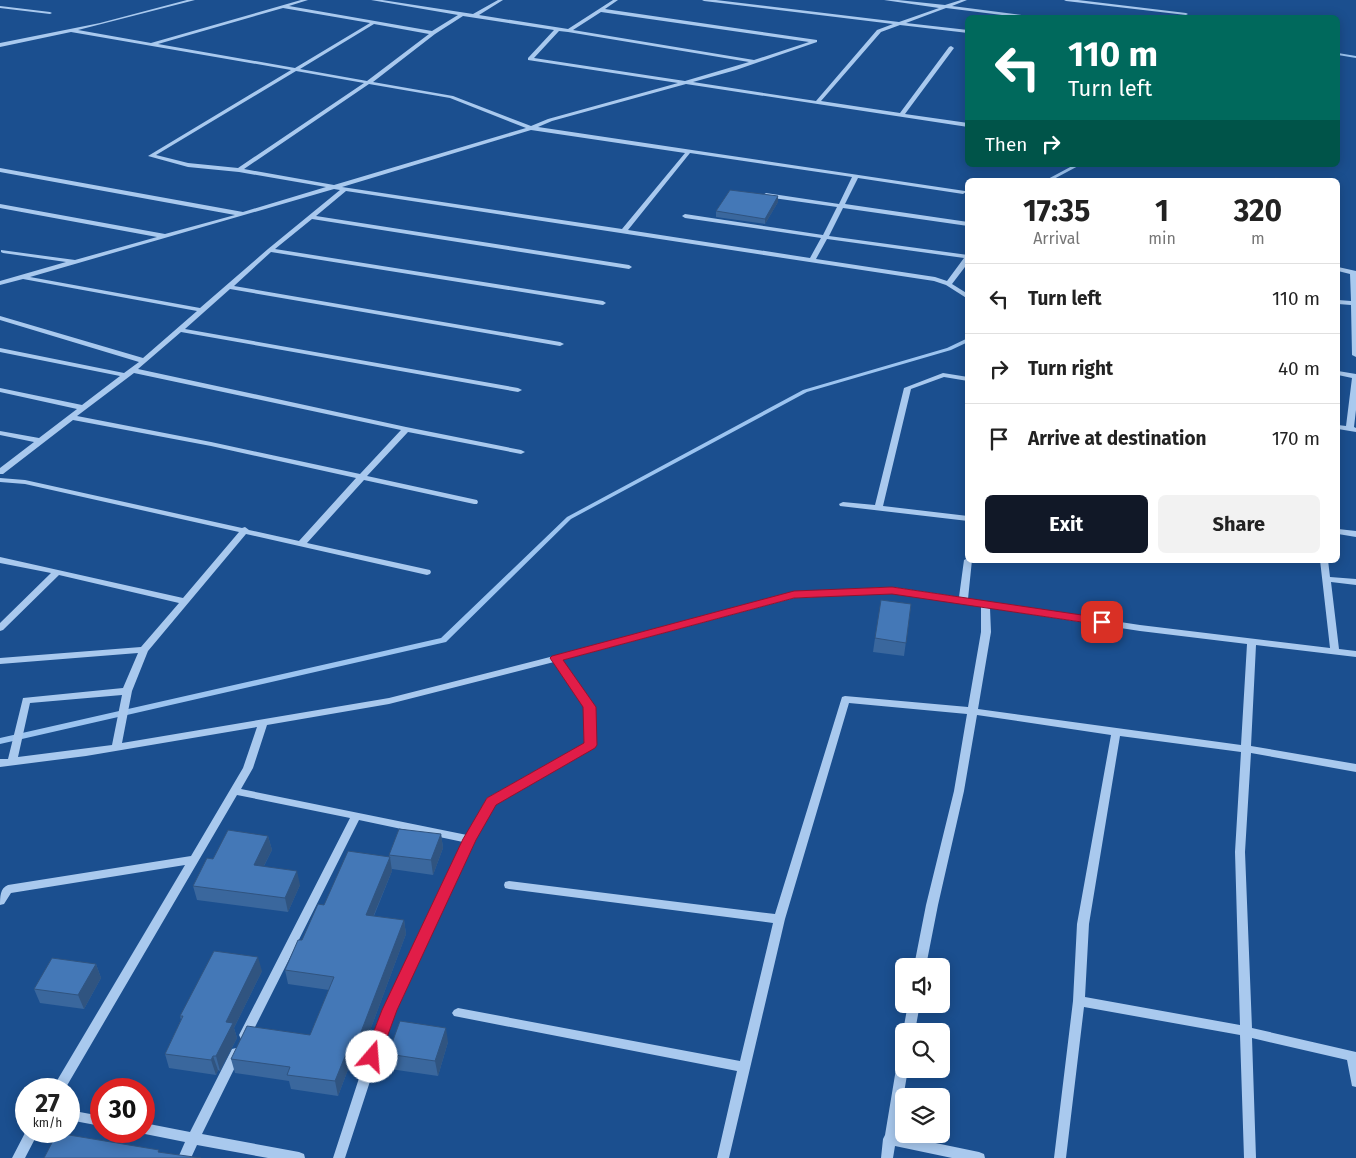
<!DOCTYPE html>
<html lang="en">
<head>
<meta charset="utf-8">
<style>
  :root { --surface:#fff; --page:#f2f2f2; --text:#222; --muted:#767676; --line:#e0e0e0; --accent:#111827 }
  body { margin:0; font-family:"Fira Sans",sans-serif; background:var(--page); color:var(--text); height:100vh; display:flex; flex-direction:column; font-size:19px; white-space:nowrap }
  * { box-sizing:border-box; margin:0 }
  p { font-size:16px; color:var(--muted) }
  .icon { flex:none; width:28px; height:28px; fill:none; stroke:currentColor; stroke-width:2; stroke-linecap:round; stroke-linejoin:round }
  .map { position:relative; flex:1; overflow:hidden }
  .drawer { position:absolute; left:965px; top:178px; width:375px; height:385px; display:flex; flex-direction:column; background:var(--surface); border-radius:8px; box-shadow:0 2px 12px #0003 }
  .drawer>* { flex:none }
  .guide { position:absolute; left:965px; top:15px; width:375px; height:152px; border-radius:8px; box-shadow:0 2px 12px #0003; background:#00695c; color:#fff; overflow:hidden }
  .tools { position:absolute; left:895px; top:958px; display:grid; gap:10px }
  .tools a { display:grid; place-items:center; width:55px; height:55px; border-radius:8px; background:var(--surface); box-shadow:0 2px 12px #0003; font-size:25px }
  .speed { position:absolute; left:15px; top:1078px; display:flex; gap:10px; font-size:25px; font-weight:700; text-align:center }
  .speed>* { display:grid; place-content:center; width:65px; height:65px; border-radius:50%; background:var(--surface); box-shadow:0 2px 12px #0003; line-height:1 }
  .speed small { font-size:12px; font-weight:400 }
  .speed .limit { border:8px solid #d22; background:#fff; color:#111 }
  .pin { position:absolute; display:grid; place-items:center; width:42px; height:42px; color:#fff; margin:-21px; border-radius:10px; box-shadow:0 2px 8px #0006 }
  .me { position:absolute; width:55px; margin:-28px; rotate:18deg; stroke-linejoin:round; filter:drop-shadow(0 0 4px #0008) }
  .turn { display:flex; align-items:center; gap:18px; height:105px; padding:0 20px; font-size:22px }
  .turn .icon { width:65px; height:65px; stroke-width:2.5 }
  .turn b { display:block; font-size:35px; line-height:42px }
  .then { display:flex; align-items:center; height:48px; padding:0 20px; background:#0003; gap:10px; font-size:19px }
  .eta { display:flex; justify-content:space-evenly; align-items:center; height:85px; text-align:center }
  .eta b { font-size:30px; font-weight:700; line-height:35px }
  .action { display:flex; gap:10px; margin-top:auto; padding:10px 20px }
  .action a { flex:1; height:58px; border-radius:8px; background:var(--accent); color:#fff; font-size:20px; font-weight:700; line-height:58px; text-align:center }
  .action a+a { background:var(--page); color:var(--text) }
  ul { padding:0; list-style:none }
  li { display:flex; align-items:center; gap:15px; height:70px; padding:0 20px; border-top:1px solid var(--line) }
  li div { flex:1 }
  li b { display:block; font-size:19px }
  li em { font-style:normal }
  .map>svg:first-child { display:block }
</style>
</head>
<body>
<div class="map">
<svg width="1356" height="1158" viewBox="0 0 1356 1158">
  <rect width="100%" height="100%" fill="#1b4f8f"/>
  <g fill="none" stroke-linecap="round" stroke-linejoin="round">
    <!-- stream -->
    <path fill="#9cc4f0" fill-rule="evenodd" d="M1338,53L1356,56V58L1338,55Z
      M1074,165H1080L1052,180H1046Z
      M968,338V342L951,350L807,392L571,519L446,642L0,744V738L441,638L567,517L803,390L947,348Z"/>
    <!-- minor -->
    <path fill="#a9c9ee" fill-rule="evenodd" d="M187,0H195L78,30L151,43L301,0H308L289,6L432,31L458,15L371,0H382L473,14L498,0H503L479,15L568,29L613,0H618L605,9L817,40V42L736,70L693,82L816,101L877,30L893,24L704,1L702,0H716L899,22L939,8L884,0H898L945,5L961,0H967L952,6L1044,18H1025L946,8L906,23L968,30V33L900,25L881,32L821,101L900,113L949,47L951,46L954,48L905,114L968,123V127L686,84L552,121L538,127L965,191L966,192L963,194L858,178L845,204L968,222V226L843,208L829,236L968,255V263L952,284L968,294V299L946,285L934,281L346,191L316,216L629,265L632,267L629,269L312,219L275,249L603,301L606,303L603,305L271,252L234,286L560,342L564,344L560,346L230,289L185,329L518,388L522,390L518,392L181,332L138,369L406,427L521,450L525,452L521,454L408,432L367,476L477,500L478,502L477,504H474L364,480L307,543L430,570L431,572L430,574L427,575L246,534L148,651L132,691L122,743L389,698L636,635L794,592L892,587L959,597L964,560L968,558V560H972L968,599L1140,625L1330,648L1320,560H1328L1330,577L1356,579V585L1331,582L1339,649L1356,651V657L1256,645L1251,746L1356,764V772L1251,753L1245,852L1252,1028L1356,1052V1087L1352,1086L1347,1060L1252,1038L1256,1158H1244L1240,1035L1084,1007L1066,1158H1054L1073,1001L1077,924L1111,735L977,715L964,791L938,905L926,966H914L926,905L954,791L967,714L849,703L785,919L729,1158H717L737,1071L454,1016L452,1013L454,1010L458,1008L740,1061L773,923L509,889L505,888L504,885L505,882L509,881L775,914L842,697L845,696L968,707L981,632V606L892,593L794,598L562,660L595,707L596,745L595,747L495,804L475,839L389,1023L345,1158H333L377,1023L463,842L359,820L249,1039L245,1040L241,1039L239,1035L350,818L237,795L65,1089H52L185,865L11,893L4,904L0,905C0,897 0,888 8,885L191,856L243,768L257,727L86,756L0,767V759H8L23,698L123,688L138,653L0,664V658L141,647L179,603L59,575L3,630L0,631V623L51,573L0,563V557L183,598L239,532L25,484L0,482V478L25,480L242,528L245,527L249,530L299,541L356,478L211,446L73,420L3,474H0V468L34,442L0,435V431L39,438L77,409L0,392V388L82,405L120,376L0,352V348L124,373L139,362L0,320V316L143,358L197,311L23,279L0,285V281L66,262L3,253L1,252V250L75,260L157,237L0,208V204L165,234L235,215L0,172V168L243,212L326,187L239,172L188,167L148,156L291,70L71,32L0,47V43L100,23ZM283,8L370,23L295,68L158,44ZM601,12L809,42L754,60L573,30ZM463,16L554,30L528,58V60L678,83L548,119L531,126L453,96L373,82L435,34ZM374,24L429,34L367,81L300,69ZM559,31L568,32L749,62L685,81L534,58ZM296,71L364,83L238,168L188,163L156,155ZM369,84L450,98L526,128L334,185L244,169ZM531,130L685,153L622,229L342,187ZM690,153L852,177L839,204L766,193L763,195L766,197L837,207L823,235L685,214L682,216L685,218L821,238L810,258L628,230ZM334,189L340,190L268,249L200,308L30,277ZM827,239L964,258L947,281L935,277L816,259ZM134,373L401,430L360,474L211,442L77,416ZM990,608L1140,631L1247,644L1241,745L978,709L991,632ZM554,662L585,707L586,743L487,798L467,835L241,789L253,768L267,725L389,704ZM122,695L112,745L18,757L30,703ZM1120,736L1241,752L1235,852L1240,1025L1085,997L1089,924Z
      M1064,0H1078L1186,13L1188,14L1186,15L1066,1Z
      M0,6L50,12L52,13L50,14L0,8Z
      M1338,267L1356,271V357L1352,355L1351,305L1338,304V300L1351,301L1350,274L1338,271Z
      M1338,371L1356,374V410L1354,427L1356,428V432L1338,429V425L1346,426L1352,378L1338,375Z
      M943,373L968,377V381L944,377L911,389L883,506L968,516V521L840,506L839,504L843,502L875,505L904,388Z
      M1338,529L1356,531V537L1338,534Z
      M908,1004H920L915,1031H904V1032L903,1031Z
      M236,1048L240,1049L242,1053L202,1134L299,1152L304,1154L305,1158H268L197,1145L191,1158H178L185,1142L140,1133L139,1131H144V1123L190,1132L232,1049Z
      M904,1052V1069H908L897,1135L979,1152L984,1154L985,1158H952L895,1146L893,1158H881L883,1139L885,1135L898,1057L900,1053Z
      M69,1110L101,1116V1126L69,1120Z
      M26,1131H39L25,1158H12Z"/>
  </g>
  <!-- wall -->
  <path fill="#3a679d" d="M778,202L765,224L716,217V211Z
    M911,604L904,656L873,652L875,638Z
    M441,834L443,848L433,875L392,869V871L374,916L404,920L406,934L359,1060L352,1059L338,1096L291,1089L289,1081L235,1073L231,1059L310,1035L329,990L288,984L285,970L302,940L389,857V855Z
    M268,836L272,850L264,866L300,885L288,912L197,900L193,886L213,859Z
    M96,964L101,978L84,1009L40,1003L34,989Z
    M262,971L234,1028L237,1038L220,1071L218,1070L216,1075L169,1068L165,1054L181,1020L180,1016Z
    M448,1042L438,1076L390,1069L388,1054Z"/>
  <!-- shaded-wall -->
  <path fill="#305480" d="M778,196V202L765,224V219Z
    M441,834L443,848L433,875L431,860Z
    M268,836L272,850L257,879L254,865Z
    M390,857L392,871L368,929L366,915Z
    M297,871L300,885L288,912L285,898Z
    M404,920L406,934L359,1060L356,1045Z
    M258,957L262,971L234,1028L237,1038L220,1071L216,1056L226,1022Z
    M96,964L101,978L84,1009L78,995Z
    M446,1028L448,1042L438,1076L435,1061Z
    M350,1044L352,1059L338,1096L335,1081Z
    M213,1056L218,1070L216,1075L211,1060Z"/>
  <!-- building -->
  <path fill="#4478b7" stroke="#305480" d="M1275,178L1294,180H1275Z
    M730,190L778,196L765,219L716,211Z
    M881,600L911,604L906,643L875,638Z
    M399,829L441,834L431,860L389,855Z
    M228,830L268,836L254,865L297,871L285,898L193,886L207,858L213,859Z
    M348,851L390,857L366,915L404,920L356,1045L350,1044L335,1081L287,1075L290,1067L231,1059L247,1026L310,1035L334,977L285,970L298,940H302L318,904L324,905Z
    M214,951L258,957L226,1022L233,1023L216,1056H213L211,1060L165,1054L183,1016H180Z
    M52,958L96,964L78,995L34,989Z
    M400,1021L446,1028L435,1061L388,1054Z
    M57,1133L159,1150L158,1152L201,1158H44Z"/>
  <!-- route -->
  <path fill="#e11d48" stroke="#92132f" d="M892,587L1102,618L1107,622L1102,625L892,594L794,598L563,660L596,707L597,745L595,748L496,805L476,840L397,1010L378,1062L372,1064L367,1062L364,1057L382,1010L463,839L487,798L584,743L583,707L550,658L552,656L794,591Z"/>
</svg>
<div class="tools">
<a><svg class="icon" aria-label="sound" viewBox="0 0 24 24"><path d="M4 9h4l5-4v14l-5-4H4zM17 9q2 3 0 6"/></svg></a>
<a><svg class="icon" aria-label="search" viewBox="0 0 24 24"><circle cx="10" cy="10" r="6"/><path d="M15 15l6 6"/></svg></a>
<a><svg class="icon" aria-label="layers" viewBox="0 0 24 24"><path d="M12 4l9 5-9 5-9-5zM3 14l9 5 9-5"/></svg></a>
</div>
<div class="speed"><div>27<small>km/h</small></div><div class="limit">30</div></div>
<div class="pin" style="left:1102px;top:622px;background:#d93025"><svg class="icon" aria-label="arrive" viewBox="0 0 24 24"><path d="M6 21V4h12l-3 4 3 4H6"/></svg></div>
<svg class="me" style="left:372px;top:1057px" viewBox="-20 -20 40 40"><circle r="19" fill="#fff"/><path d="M0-13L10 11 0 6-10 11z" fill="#e11d48"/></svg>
<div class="guide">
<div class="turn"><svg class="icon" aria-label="left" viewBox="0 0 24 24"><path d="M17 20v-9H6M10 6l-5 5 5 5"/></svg><div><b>110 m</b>Turn left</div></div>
<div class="then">Then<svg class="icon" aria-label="right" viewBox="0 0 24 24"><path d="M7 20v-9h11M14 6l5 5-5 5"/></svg></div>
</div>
<section class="drawer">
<div class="eta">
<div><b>17:35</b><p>Arrival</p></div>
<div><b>1</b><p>min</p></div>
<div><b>320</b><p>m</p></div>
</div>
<ul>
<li><svg class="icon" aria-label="left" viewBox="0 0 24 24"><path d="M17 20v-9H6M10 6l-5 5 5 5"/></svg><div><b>Turn left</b></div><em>110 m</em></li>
<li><svg class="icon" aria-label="right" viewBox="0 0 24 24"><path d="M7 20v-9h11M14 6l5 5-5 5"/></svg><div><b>Turn right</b></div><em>40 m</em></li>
<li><svg class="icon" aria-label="arrive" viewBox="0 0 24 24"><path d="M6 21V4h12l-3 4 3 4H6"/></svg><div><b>Arrive at destination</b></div><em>170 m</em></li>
</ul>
<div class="action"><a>Exit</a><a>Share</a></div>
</section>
</div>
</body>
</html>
